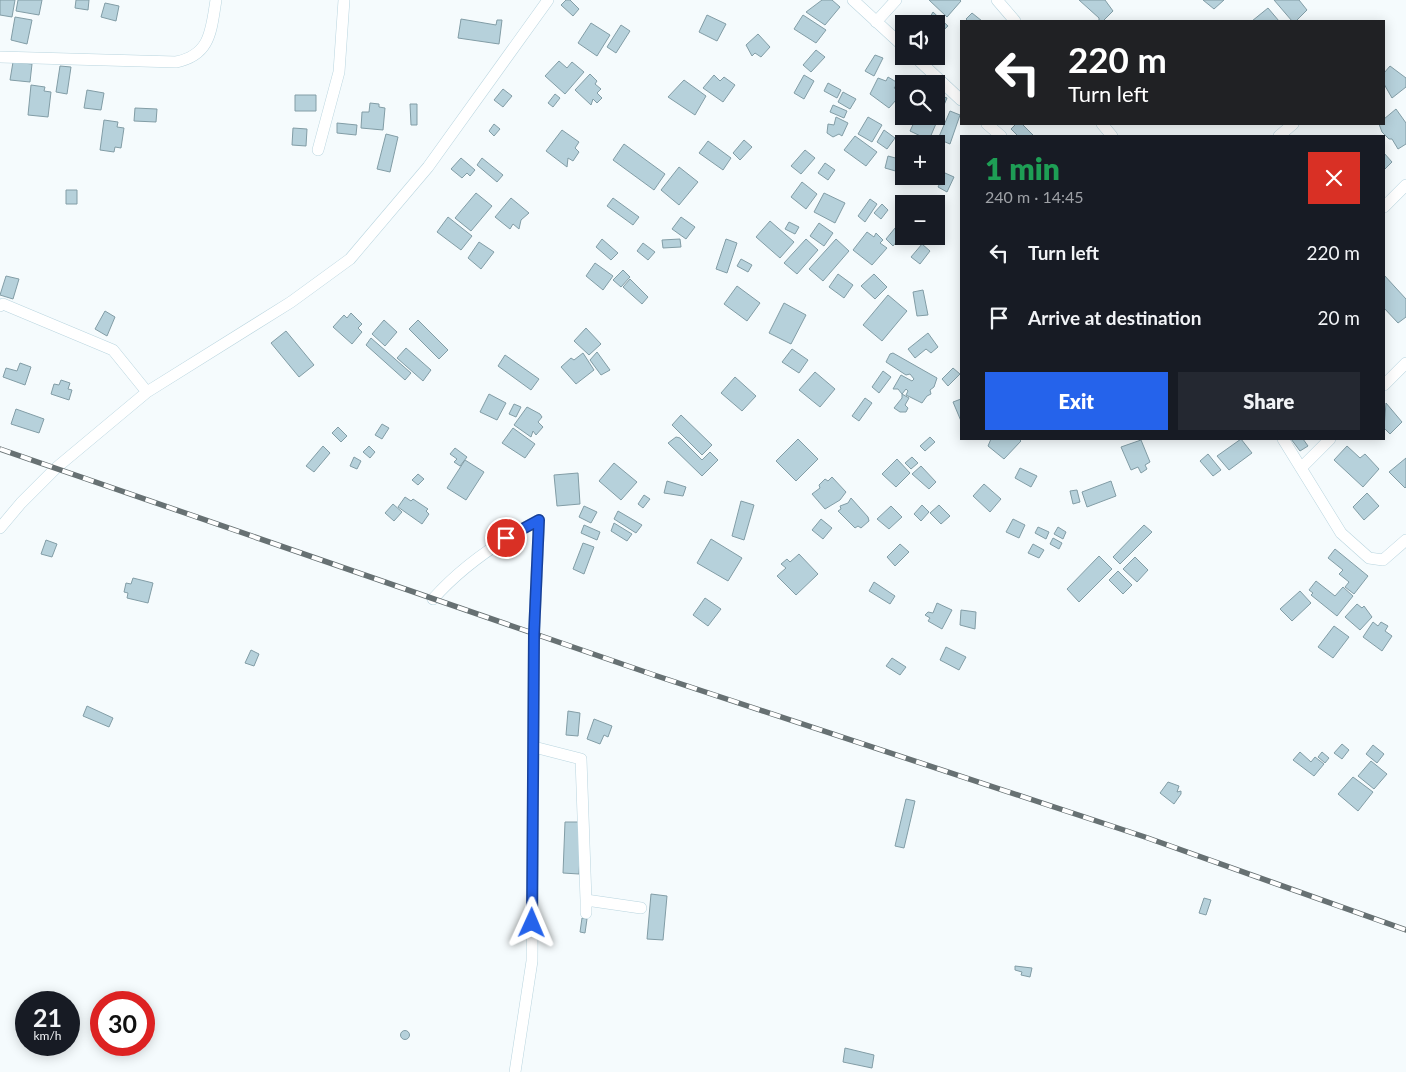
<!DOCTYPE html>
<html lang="en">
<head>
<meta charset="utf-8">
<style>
  :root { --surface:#171b24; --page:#242831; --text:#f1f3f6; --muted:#9ea1a6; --accent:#2563eb }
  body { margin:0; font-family:Lato,sans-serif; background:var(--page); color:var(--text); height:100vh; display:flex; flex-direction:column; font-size:19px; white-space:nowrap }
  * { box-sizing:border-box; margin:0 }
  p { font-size:16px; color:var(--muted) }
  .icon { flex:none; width:28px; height:28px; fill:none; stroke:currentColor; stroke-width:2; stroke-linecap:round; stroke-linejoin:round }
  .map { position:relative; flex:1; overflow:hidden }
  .panel { position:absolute; left:960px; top:135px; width:425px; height:305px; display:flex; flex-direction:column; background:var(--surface); border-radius:0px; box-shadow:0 2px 12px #0003 }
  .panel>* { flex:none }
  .top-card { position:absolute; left:960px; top:20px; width:425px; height:105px; border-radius:0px; box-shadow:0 2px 12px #0003; background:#202124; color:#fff; overflow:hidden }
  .fabs { position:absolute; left:895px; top:15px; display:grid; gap:10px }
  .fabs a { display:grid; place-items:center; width:50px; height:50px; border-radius:0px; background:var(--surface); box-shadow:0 2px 12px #0003; font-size:25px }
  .speed { position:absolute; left:15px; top:991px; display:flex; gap:10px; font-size:25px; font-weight:700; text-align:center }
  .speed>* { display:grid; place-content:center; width:65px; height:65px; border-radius:50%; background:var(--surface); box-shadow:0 2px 12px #0003; line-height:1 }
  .speed small { font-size:12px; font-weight:400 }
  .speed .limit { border:8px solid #d22; background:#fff; color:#111 }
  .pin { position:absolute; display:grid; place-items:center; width:42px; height:42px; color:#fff; margin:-21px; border:2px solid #fff; border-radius:50%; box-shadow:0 1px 5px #0007 }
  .me { position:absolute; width:55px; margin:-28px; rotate:1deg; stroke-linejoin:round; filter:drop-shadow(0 0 4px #0008) }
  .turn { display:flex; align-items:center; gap:18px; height:105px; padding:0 25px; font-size:22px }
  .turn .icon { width:65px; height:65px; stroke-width:2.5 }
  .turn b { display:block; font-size:35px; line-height:42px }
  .round { display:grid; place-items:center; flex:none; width:52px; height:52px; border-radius:0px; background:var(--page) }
  .head { display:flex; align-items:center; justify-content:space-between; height:85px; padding:0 25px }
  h1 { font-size:30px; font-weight:800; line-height:38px; color:#1e9e55 }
  .cta { display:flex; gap:10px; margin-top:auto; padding:10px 25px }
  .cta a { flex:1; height:58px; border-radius:0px; background:var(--accent); color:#fff; font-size:20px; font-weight:800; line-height:58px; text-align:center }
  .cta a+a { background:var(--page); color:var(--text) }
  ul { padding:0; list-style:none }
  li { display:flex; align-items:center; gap:15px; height:65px; padding:0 25px }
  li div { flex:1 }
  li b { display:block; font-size:19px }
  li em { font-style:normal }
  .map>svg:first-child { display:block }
</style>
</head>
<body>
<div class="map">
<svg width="1406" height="1072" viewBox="0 0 1406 1072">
  <rect width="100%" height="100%" fill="#f5fbfd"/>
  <!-- building -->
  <path fill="#b6d1db" stroke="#829da6" d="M0,0H15L12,17L0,15Z
    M18,0H42L39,15L16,11Z
    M76,0H89L88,10L75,8Z
    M566,0H570L579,9L573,16L561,5Z
    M822,0H832L840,7L825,25L806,12Z
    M929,0H960L961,1L947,17Z
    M1079,0H1105L1113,11L1103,21H1099V18Z
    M1203,0H1224L1214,9Z
    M1274,0H1299L1307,10L1296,21H1292Z
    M105,3L119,6L116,21L101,17Z
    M1268,8L1279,21H1252Z
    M933,12L948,26L936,37V24H922L920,22L925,16L929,19Z
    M972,13L982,21H968L966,19Z
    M707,15L726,24L717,41L699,32Z
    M803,15L826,30L816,43L794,29Z
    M15,17L32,20L27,44L11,40Z
    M461,19L496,25L497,20H502L499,44L458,38Z
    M591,23L610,35L597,56L578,43Z
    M621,25L630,31L616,53L607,47Z
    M758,34L770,47L761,57L755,53L752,56L746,45Z
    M816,50L825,57L811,72L803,65Z
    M875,55L883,58L874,76L865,71Z
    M559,61L567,68L572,62L584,72L565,94L545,76Z
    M13,62L32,64L30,82L10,80Z
    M60,66L71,67L67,94L56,92Z
    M1390,66L1406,78V87L1392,98L1384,84V73Z
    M590,74L597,81L595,84L601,89L597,93L602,98L597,103L593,99L591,105L575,90Z
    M714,75L720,81L724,77L735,85L723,102L703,88Z
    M804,75L814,81L804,99L794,93Z
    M888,77L898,83L894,88L903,92L889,108L870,94L878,78L886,81Z
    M684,80L706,96L695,115L668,97Z
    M828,83L841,90L837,98L824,91Z
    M31,85L45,87L44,91L51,92L48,117L28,115Z
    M503,89L512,96L503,107L494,100Z
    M87,90L104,93L101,110L84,108Z
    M843,92L856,99L850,109L838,102Z
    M555,94L560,98L553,107L548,103Z
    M936,94L947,98L929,140L910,131L917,116H936Z
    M295,95H316V111H295Z
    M370,103L379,104V107L385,108L383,130L361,128L362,112H369Z
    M410,104H417V125H411Z
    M833,105L847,111L844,118L830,112Z
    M135,108L157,109L156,122L134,121Z
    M1396,109L1406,123V144L1398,149L1392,139H1389L1382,132L1379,124H1384V119Z
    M950,111L960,115L950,144L938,139Z
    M836,117L848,123L842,136L839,134L833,137L827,133L828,124L834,125Z
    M868,117L882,125L872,142L858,134Z
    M104,120L118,122L117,127L124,128L121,148L115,147L114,152L100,150Z
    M337,123L357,125L356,135L337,133Z
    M494,124L500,129L494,136L489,131Z
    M1016,124H1022L1034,136H1018L1011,129Z
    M293,128L307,129L306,146L292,145Z
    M562,130L579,142L575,148L579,152L573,161L568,158L567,167L546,151Z
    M884,130L895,138L887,149L877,142Z
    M386,134L398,137L390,172L377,169Z
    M855,136L877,152L866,166L844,150Z
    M744,140L752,147L740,160L733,153Z
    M708,141L731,158L723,170L699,153Z
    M624,144L665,174L654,190L613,160Z
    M805,150L815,158L801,174L791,166Z
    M1384,153L1392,162L1384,170Z
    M888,156L903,160L899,172L885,168Z
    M461,158L475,170L470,176L467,173L462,178L451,169Z
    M482,158L503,175L497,182L477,165Z
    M825,163L835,170L828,180L818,173Z
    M679,167L698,182L679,205L661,190Z
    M945,173L954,177L947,192L938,187Z
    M802,182L817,194L806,209L791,197Z
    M66,190H77V204H66Z
    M476,193L492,206L471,231L455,218Z
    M824,193L845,203L835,223L814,212Z
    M511,198L529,213L521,220L519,229L513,224L510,229L495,217Z
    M613,198L639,217L633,225L607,206Z
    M870,199L877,204L865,222L858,216Z
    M882,204L888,210L881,219L874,213Z
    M448,217L472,236L461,250L437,232Z
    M681,217L695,227L686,239L672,229Z
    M770,221L794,242L780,258L756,237Z
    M789,222L799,227L795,234L785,229Z
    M900,222L904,226V233L893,246L886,239Z
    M819,223L833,233L824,246L810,236Z
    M867,232L874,237L876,233L883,240L880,243L887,248L872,265L853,250Z
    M602,239L618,253L611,260L596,247Z
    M680,239L681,247L663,248L662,240Z
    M726,239L737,243L727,273L716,269Z
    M806,239L818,250L797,274L784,263Z
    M836,239L849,251L823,281L809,269Z
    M479,242L494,252L481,269L468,258Z
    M643,243L655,252L648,260L637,251Z
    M922,244L930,251L920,264L911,257Z
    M741,259L752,265L748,272L737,266Z
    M595,263L613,276L603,290L586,276Z
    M623,270L630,277L621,287L613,280Z
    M838,274L853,285L844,298L829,287Z
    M874,274L887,287L875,299L861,286Z
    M1384,275L1406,299V317L1398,323L1384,308Z
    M6,276L19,279L13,299L0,295Z
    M630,279L648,297L642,304L623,287Z
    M737,286L760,303L747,321L724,304Z
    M923,290L928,315L917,316L913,292Z
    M888,295L907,311L882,341L863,325Z
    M784,303L806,315L791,344L769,333Z
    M105,311L115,317L107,336L95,329Z
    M351,313L362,324L358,328L362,332L352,344L333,327L344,315L347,318Z
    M384,320L397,332L385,346L372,334Z
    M418,320L448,350L439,359L409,329Z
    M586,328L601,344L589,355L574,341Z
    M286,331L314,365L299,377L271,343Z
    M928,333L938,347L931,353L926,349L915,358L908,349Z
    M371,338L411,373L405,380L366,345Z
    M406,348L431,370L423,381L397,358Z
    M792,349L808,360L799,373L782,362Z
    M597,352L610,370L601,375L590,360Z
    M583,353L594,370L576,384L561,367L571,358L574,360Z
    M893,353L937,378L934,387L930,390L931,394L927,396L922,403L906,395L908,391L906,389L902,394L898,389H893L901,375L912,381L914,379L910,374L906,375L886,362L890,354Z
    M505,355L539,379L531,390L498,366Z
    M20,363L31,367L25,385L3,377L6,368L17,371Z
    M953,368L960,374L948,386L942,379Z
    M883,371L891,377L879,393L872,387Z
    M815,372L835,389L820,407L799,390Z
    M735,377L756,396L742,411L721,393Z
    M61,380L70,383L68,389L72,390L69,400L51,394L54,384L59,385Z
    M489,394L506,403L497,420L480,412Z
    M902,394L909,398L905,405L908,408L906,412H900L894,408L902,398Z
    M865,398L872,403L859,421L852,416Z
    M961,399V421L953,402Z
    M1386,403L1402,422L1390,434L1384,428Z
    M514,404L521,407L516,417L509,414Z
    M527,407L540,414L542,417L538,422L543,427L536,435L533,431L531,437L514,425Z
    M16,409L44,419L39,433L11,424Z
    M681,415L712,445L702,455L672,425Z
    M382,424L389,428L382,439L375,435Z
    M338,427L347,436L341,442L332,433Z
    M513,428L535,444L525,458L502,443Z
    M676,437L680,438L702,460L710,452L718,460L702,476L668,443Z
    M930,437L935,442L925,451L920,446Z
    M798,439L818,459L796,481L776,461Z
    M991,439H1019L1021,441L1004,459L988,446Z
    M1241,439L1252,453L1229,470L1217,456Z
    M1291,439H1303L1308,446L1300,451Z
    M1141,440L1150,462L1145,465L1147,469L1141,473L1138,467L1131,470L1121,447Z
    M323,446L330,453L314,472L306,466Z
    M369,446L375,452L370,458L363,452Z
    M1347,446L1360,458L1365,454L1379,469L1363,487L1334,460Z
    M455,448L467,457L460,466L454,462L457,459L450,454Z
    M1208,454L1221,470L1213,476L1200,461Z
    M354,457L361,461L357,469L350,466Z
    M912,457L918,463L911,469L905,463Z
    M1406,458V487L1405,488L1389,472Z
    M897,459L910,473L896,487L882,474Z
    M465,460L484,472L466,500L447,488Z
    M614,463L637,482L621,500L599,481Z
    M921,466L936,482L929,489L912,474Z
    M1020,468L1037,476L1031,487L1015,478Z
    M578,473L580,504L557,506L554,475Z
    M418,474L424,479L418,485L412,480Z
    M832,477L846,492L840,500L825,509L812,494L820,488L819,485L825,479L828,481Z
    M667,481L686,487L683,496L664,493Z
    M1111,481L1116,496L1087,507L1082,492Z
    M984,484L1001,499L990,512L973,496Z
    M1077,490L1080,502L1073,504L1070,491Z
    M1367,493L1379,506L1364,520L1353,507Z
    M644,495L650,499L643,508L638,504Z
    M405,497L411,501L413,499L428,509L426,511L429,514L422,524L398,507Z
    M851,498L868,517L869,521L861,528L858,526L855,528L838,511L841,509L840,506L848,503Z
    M741,501L754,505L744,540L732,536Z
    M393,504L402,512L394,521L385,513Z
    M922,505L929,512L921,521L914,514Z
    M939,505L950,516L941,524L930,513Z
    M584,506L597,512L591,523L579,517Z
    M891,506L902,517L889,529L877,519Z
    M618,511L642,525L636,533L614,519Z
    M821,519L832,528L823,539L812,530Z
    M1013,519L1025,525L1019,538L1006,532Z
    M614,523L632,534L627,541L611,531Z
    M584,525L600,532L597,540L581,533Z
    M1144,525L1152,532L1120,564L1113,557Z
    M1038,527L1049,532L1046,539L1035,533Z
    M1058,527L1066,532L1063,539L1054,534Z
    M1053,538L1062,543L1059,549L1050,544Z
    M711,539L742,558L728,581L697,563Z
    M46,540L57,544L52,557L41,554Z
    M583,543L594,547L584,574L573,569Z
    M900,544L909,552L895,566L887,557Z
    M1033,544L1044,550L1039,558L1028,553Z
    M1335,549L1368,576L1354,594L1345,587L1349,582L1339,574L1343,570L1328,558Z
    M799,554L818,574L796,595L777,576L786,568L781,564L787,559L790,562Z
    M1099,556L1112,569L1079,602L1067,589Z
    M1135,557L1148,570L1137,582L1123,569Z
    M1118,571L1132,585L1123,594L1109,580Z
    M133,578L153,583L148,603L127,598L128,593L124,592L126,583L131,584Z
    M1316,581L1335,596L1343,587L1353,596L1337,616L1311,595L1313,593L1309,590Z
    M874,582L895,596L890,604L869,591Z
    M1300,591L1311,603L1292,621L1280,609Z
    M705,598L721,609L708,626L693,615Z
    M937,603L952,610L942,629L928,621L930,618L925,615L928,612L933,613Z
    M1357,604L1362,608L1364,606L1372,617L1360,630L1345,617Z
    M961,610L976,612L975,629L960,625Z
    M1373,622L1378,626L1381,622L1388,626L1385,631L1392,636L1382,651L1363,637Z
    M1334,626L1349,637L1333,658L1318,647Z
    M946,647L966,657L959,670L940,660Z
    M251,650L259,654L254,666L245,663Z
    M892,658L906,667L900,675L886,666Z
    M87,706L113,718L109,727L83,716Z
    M568,711L580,713L578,736L566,735Z
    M594,719L612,726L608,737L604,735L600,744L587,739Z
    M1342,744L1349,750L1342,759L1334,753Z
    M1373,745L1384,754L1377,763L1366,754Z
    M1300,752L1311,762L1315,757L1324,764L1314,776L1293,760Z
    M1322,752L1329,758L1325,763L1318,757Z
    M1371,761L1387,774L1374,789L1358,776Z
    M1353,777L1373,792L1358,811L1338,794Z
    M1168,782L1179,786L1177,792L1181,791V794L1174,804L1160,793Z
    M906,799L915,801L904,848L895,846Z
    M565,822H582L579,874L563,873Z
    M651,894L667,896L663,940L647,939Z
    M1204,898L1211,900L1206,915L1199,913Z
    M582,918L587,919L585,933L580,932Z
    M1015,966L1032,968L1030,977L1021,975L1022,972L1015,970Z
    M400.5 1035a4.5 4.5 0 1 1 9 0a4.5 4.5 0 1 1-9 0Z
    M845,1048L874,1055L872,1068L843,1062Z"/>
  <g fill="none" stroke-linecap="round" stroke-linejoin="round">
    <defs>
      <path id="street" d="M853,0L904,47
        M997,0L1015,21
        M876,22L896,0
        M914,56L961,100
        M0,57L176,62C211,55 211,30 216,0
        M987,124L1001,136
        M1102,124L1112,136
        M1279,136L1293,124
        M318,150L339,72L344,0
        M1384,207L1406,185
        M0,306L3,304L113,350L147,392
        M1384,385L1406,363
        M1283,439L1341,533L1369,558L1383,560L1406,540
        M1302,467L1330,439
        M0,528L21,503L56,468L147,392L291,302L350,259L428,167L548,0
        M433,599C463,565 499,541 539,520L534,634L532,961L515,1072
        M534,747L581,759L586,900L641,908
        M586,900V913"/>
    </defs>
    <!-- street casing -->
    <use href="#street" stroke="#b9d5df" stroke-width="12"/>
    <!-- street -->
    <use href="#street" stroke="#fff" stroke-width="11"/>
    <defs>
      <path id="rail" d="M0,449L654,675L1145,837L1406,930"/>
    </defs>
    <!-- rail casing -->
    <use href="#rail" stroke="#677173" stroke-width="5.5"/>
    <!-- rail -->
    <use href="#rail" stroke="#fff" stroke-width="4" stroke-dasharray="11" stroke-linecap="butt"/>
  </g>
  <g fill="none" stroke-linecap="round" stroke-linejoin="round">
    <defs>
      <path id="route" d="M506,538L539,520L534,634L532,923"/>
    </defs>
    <!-- route casing -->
    <use href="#route" stroke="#184099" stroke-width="12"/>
    <!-- route -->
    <use href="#route" stroke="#2563eb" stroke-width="9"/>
  </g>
</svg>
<div class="fabs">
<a><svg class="icon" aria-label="sound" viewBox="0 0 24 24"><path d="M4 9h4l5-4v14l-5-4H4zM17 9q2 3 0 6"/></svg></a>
<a><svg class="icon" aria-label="search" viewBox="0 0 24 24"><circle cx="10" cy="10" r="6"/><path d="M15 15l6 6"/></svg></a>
<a>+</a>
<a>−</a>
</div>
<div class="speed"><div>21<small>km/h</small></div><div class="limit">30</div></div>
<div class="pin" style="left:506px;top:538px;background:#d93025"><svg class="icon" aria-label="arrive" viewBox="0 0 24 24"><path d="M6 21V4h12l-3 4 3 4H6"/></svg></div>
<svg class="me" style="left:532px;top:923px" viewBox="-20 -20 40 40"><path d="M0-17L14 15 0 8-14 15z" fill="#2563eb" stroke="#fff" stroke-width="4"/></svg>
<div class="top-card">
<div class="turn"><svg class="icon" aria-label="left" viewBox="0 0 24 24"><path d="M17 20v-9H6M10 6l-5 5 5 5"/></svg><div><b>220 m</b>Turn left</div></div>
</div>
<section class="panel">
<div class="head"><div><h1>1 min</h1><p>240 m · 14:45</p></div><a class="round" style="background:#d93025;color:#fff"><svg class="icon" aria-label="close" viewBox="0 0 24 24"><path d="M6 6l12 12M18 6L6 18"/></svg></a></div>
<ul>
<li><svg class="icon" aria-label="left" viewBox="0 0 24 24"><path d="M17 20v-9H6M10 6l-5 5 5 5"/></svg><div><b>Turn left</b></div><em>220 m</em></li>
<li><svg class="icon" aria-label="arrive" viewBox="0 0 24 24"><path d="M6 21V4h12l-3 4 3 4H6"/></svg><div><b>Arrive at destination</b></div><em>20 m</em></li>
</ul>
<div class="cta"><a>Exit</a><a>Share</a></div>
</section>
</div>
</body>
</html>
